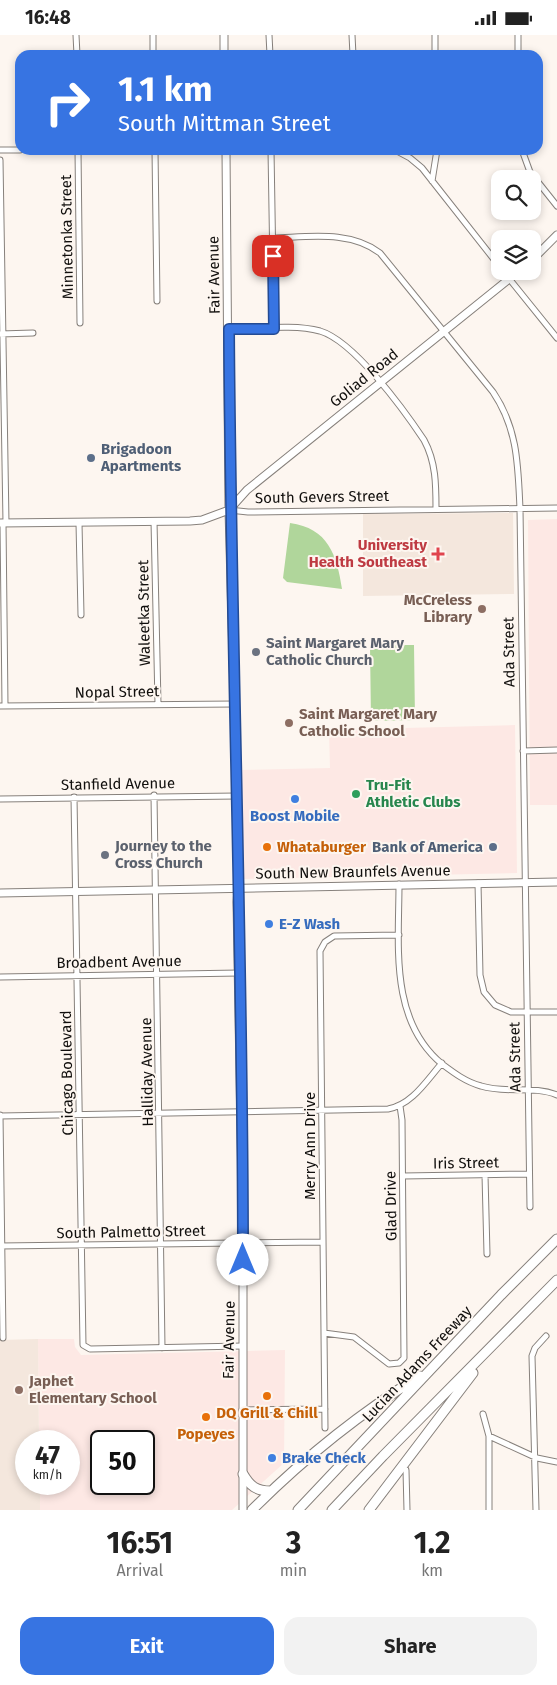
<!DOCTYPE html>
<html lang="en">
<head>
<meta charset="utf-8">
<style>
  :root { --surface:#fff; --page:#f2f2f2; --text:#222; --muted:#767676; --accent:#3774e2 }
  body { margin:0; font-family:"Fira Sans",sans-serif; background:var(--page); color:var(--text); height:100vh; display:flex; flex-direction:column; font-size:19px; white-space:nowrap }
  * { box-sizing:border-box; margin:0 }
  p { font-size:16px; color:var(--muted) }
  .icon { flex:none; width:28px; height:28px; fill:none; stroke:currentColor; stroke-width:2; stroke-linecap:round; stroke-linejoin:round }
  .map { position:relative; height:1475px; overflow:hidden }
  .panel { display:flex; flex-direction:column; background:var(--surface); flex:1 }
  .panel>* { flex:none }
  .guide { position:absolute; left:15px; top:15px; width:528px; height:105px; border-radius:15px; box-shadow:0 2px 8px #0003; background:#3774e2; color:#fff; overflow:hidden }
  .buttons { position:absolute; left:491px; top:135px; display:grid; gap:10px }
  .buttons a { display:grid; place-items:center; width:50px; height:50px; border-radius:10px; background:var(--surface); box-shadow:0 2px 8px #0003; font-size:25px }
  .speed { position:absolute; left:15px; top:1395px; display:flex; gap:10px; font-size:25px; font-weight:700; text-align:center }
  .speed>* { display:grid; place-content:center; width:65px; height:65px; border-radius:50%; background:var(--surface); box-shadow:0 2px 8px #0003; line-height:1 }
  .speed small { font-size:12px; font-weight:400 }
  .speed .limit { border:2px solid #111; border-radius:8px; background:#fff; color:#111 }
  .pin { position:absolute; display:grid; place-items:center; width:42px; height:42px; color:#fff; margin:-21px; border-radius:10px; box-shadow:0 2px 8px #0006 }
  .me { position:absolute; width:55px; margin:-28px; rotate:0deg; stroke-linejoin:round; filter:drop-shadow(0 0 4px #0008) }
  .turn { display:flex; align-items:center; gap:18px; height:105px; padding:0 20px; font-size:22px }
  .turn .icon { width:65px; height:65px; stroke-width:2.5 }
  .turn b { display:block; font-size:35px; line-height:42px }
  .eta { display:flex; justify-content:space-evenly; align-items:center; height:85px; text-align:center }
  .eta b { font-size:30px; font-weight:700; line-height:35px }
  .cta { display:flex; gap:10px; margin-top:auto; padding:10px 20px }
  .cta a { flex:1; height:58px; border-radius:15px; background:var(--accent); color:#fff; font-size:20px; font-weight:700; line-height:58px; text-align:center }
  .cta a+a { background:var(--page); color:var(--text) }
  .status { display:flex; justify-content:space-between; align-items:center; height:35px; padding:0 25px; background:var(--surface); direction:ltr }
  .status svg { height:14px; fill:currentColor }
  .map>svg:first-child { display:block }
</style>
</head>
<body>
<div class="status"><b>16:48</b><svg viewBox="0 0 49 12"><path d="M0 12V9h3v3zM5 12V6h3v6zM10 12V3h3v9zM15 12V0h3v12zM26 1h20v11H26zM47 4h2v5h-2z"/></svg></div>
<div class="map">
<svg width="557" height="1475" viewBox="0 0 557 1475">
  <rect width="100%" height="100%" fill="#fdf6f0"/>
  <!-- commercial -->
  <path fill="#fde8e4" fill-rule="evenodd" d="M557,484V770H530L528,485Z
    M515,690L517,838L244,844L241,735L330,733L329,695Z
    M38,1304H74L75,1312L81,1320L285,1315L284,1428L232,1475H40V1449H69V1406H39ZM101,1406H144V1449H101Z"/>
  <!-- built -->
  <path fill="#f4e7dd" d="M513,478L514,559L363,561V479Z
    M38,1304L39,1406H26V1449H40V1475H0V1305Z"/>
  <!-- green -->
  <path fill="#b0d69b" d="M290,488C328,493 337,520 342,554L287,547L283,543Z
    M370,610H414L415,685L371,686Z"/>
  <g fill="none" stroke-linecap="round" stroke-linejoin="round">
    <defs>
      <path id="street" d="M76,0L77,20
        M153,0V20
        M269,0L270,20
        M352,0L353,20
        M435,0V20
        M518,0V20
        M0,115H20
        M78,115L80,288
        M155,115L157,266
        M271,115L274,294
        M395,115L410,123L422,133L500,232
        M522,115L530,137L557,171
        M0,125L6,488
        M432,146L437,115
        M273,203C309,202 350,195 380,218L493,357C518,394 518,431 520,474L530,1172
        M503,236L557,303
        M229,294C256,294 294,289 320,296C354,306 404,375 424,405C436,427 436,450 436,474
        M0,299L33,298
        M229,475L248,477L557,473
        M154,486L158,669
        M3,488L5,671
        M79,488L81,580
        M0,671L235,669
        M523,716L557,715
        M154,760L162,1313
        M74,762L83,1310L90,1314L243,1311
        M0,764L237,761
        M478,848L480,940L484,957L495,970L511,977H557
        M399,849C399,910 389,985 442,1029C454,1038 466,1047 481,1051C506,1059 534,1050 557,1060
        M0,942L239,938
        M0,1080L3,1303
        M0,1081L388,1074C412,1070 427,1045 442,1028
        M485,1140L487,1219
        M403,1141L529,1139
        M0,1211L323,1207
        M324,1298L354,1302L389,1329L399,1328L404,1323L402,1085L400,1071
        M242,1375L325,1374
        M483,1379L489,1401V1475
        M325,1393L320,916L325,907L334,901L399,900
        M489,1401L537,1423L557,1427
        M406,1435L407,1475
        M536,1475L532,1321L535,1313L546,1301"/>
      <path id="secondary" d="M224,0V20
        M226,115L229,475L239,841L237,867L243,1208V1475
        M532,225L557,200
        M229,475L247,455L519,236
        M0,488L190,486L202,485L229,475
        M0,858L557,847"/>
      <path id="highway" d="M243,1439C250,1451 256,1456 271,1456
        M252,1475C304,1423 357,1380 420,1341
        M298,1475L501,1260L557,1204
        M332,1475L383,1421L557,1245
        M369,1475L473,1338"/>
    </defs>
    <!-- street casing -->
    <use href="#street" stroke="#87817c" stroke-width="7"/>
    <!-- secondary casing -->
    <use href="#secondary" stroke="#87817c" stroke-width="9"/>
    <!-- highway casing -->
    <use href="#highway" stroke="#87817c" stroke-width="11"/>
    <!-- street -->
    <use href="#street" stroke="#fff" stroke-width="5"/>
    <!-- secondary -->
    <use href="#secondary" stroke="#fff" stroke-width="7"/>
    <!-- highway -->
    <use href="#highway" stroke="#fff" stroke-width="9"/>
  </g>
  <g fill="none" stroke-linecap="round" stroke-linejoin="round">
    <defs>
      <path id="route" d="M243,1225C243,915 231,605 229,294H274L273,221"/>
    </defs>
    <!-- route casing -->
    <use href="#route" stroke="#244b93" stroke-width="12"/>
    <!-- route -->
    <use href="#route" stroke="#3774e2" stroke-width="9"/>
  </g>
  <!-- markers -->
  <g fill="#5c6f8a" stroke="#fdf6f0" stroke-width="2">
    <circle cx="91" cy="423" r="5"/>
    <circle cx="493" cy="812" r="5"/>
  </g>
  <path fill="#e0444e" stroke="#fdf6f0" stroke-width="2" d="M435.5 511.5h5v5h5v5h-5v5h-5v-5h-5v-5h5z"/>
  <g fill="#8d6e63" stroke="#fdf6f0" stroke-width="2">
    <circle cx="482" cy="574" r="5"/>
    <circle cx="289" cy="688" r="5"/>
    <circle cx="19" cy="1355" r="5"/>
  </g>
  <g fill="#6b7280" stroke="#fdf6f0" stroke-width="2">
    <circle cx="256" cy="617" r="5"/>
    <circle cx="105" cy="820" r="5"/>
  </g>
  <circle fill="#2e9e5b" stroke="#fdf6f0" stroke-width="2" cx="356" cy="759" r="5"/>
  <g fill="#3f7fe0" stroke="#fdf6f0" stroke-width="2">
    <circle cx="295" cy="764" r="5"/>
    <circle cx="269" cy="889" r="5"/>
    <circle cx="272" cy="1423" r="5"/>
  </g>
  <g fill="#e8710a" stroke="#fdf6f0" stroke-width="2">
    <circle cx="267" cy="812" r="5"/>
    <circle cx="267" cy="1361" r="5"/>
    <circle cx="206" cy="1382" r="5"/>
  </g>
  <g text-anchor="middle" stroke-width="4" stroke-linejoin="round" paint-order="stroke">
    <!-- street labels -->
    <g font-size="15" fill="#110f0d" stroke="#fdf6f0">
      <text transform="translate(67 202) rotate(-91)" y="5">Minnetonka Street</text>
      <text transform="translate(214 240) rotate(-91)" y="5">Fair Avenue</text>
      <text transform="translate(364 343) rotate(-39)" y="5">Goliad Road</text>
      <text transform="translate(322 462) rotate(-1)" y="5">South Gevers Street</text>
      <text transform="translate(144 578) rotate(-91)" y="5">Waleetka Street</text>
      <text transform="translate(509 617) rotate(-91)" y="5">Ada Street</text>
      <text transform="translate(117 657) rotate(-1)" y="5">Nopal Street</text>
      <text transform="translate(118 749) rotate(-1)" y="5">Stanfield Avenue</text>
      <text transform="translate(353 837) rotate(-1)" y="5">South New Braunfels Avenue</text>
      <text transform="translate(119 927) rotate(-1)" y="5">Broadbent Avenue</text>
      <text transform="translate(515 1022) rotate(-91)" y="5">Ada Street</text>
      <text transform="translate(147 1037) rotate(-91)" y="5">Halliday Avenue</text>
      <text transform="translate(67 1038) rotate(-91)" y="5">Chicago Boulevard</text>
      <text transform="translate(310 1111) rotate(-90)" y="5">Merry Ann Drive</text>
      <text transform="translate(466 1128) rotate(-1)" y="5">Iris Street</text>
      <text transform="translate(391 1171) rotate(-91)" y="5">Glad Drive</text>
      <text transform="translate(131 1197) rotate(-1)" y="5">South Palmetto Street</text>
      <text transform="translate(229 1305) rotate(-89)" y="5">Fair Avenue</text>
      <text transform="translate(417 1329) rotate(-47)" y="5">Lucian Adams Freeway</text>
    </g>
    <!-- service labels -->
    <g font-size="15" font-weight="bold" fill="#4e5e75" stroke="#fdf6f0" text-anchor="start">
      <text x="101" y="419">Brigadoon<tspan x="101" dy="17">Apartments</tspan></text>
      <text x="483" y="817" text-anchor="end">Bank of America</text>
    </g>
    <!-- health labels -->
    <g font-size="15" font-weight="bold" fill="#be3a42" stroke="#fdf6f0" text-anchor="end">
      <text x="427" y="515">University<tspan x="427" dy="17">Health Southeast</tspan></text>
    </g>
    <!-- education labels -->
    <g font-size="15" font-weight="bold" fill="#785e54" stroke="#fdf6f0" text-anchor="start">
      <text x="472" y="570" text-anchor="end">McCreless<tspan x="472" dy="17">Library</tspan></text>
      <text x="299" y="684">Saint Margaret Mary<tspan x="299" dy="17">Catholic School</tspan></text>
      <text x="29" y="1351">Japhet<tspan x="29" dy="17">Elementary School</tspan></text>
    </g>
    <!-- worship labels -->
    <g font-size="15" font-weight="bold" fill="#5b616d" stroke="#fdf6f0" text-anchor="start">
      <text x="266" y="613">Saint Margaret Mary<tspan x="266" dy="17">Catholic Church</tspan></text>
      <text x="115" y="816">Journey to the<tspan x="115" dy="17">Cross Church</tspan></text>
    </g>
    <!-- leisure labels -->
    <g font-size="15" font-weight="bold" fill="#27864d" stroke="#fdf6f0" text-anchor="start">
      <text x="366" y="755">Tru-Fit<tspan x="366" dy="17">Athletic Clubs</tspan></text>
    </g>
    <!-- shop labels -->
    <g font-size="15" font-weight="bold" fill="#366cbe" stroke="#fdf6f0" text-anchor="start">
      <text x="295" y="786" text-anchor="middle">Boost Mobile</text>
      <text x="279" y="894">E-Z Wash</text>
      <text x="282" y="1428">Brake Check</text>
    </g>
    <!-- food labels -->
    <g font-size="15" font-weight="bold" fill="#c56008" stroke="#fdf6f0">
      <text x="277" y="817" text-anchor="start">Whataburger</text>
      <text x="267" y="1383">DQ Grill &amp; Chill</text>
      <text x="206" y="1404">Popeyes</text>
    </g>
  </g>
</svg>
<div class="buttons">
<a><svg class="icon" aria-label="search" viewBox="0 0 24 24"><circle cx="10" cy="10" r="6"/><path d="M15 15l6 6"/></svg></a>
<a><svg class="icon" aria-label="layers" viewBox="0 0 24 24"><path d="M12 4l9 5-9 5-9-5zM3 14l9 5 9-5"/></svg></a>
</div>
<div class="speed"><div>47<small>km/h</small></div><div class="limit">50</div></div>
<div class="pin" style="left:273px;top:221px;background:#d93025"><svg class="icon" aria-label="arrive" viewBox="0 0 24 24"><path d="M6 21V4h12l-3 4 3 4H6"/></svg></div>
<svg class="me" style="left:243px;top:1225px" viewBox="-20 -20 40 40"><circle r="19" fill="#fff"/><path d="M0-13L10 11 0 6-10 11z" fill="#3774e2"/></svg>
<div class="guide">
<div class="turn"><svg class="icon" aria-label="right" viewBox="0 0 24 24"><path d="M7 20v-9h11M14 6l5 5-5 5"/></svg><div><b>1.1 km</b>South Mittman Street</div></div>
</div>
</div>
<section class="panel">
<div class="eta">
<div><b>16:51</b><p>Arrival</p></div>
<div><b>3</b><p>min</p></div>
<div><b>1.2</b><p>km</p></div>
</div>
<div class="cta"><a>Exit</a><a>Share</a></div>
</section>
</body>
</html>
